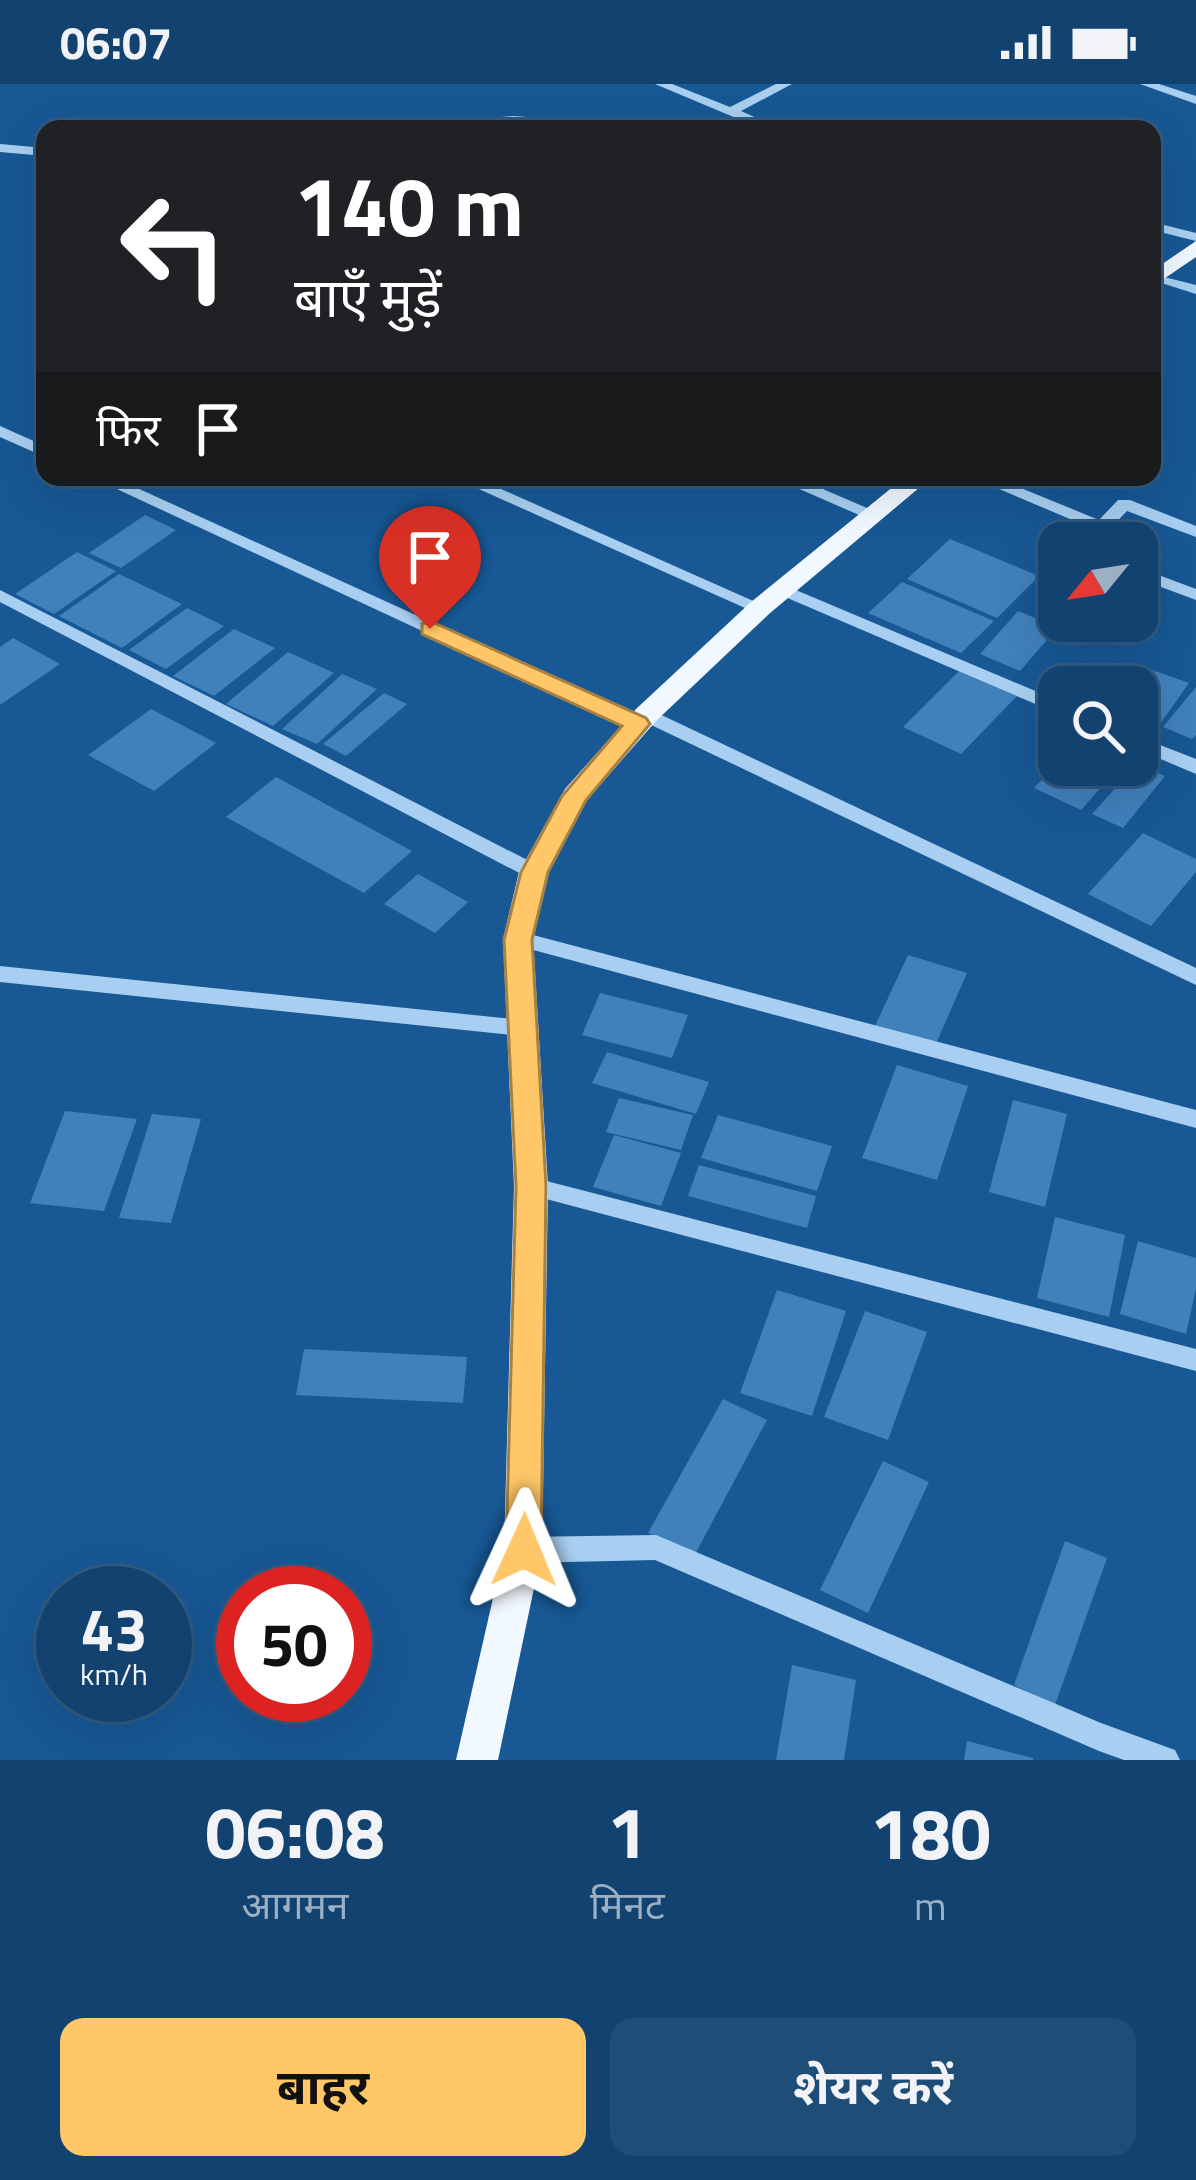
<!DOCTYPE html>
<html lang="hi">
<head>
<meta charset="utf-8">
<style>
  :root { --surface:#114270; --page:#1e4d78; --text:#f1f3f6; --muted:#9cb0c3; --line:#305b83; --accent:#ffc768 }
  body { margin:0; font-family:"Titillium Web","Noto Sans Devanagari",sans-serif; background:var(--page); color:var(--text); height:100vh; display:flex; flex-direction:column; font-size:45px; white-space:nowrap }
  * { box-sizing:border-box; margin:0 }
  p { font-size:39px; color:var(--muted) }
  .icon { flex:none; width:66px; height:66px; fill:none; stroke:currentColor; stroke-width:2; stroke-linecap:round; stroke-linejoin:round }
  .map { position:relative; height:1676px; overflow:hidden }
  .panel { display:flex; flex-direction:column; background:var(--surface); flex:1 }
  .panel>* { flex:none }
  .banner { position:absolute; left:36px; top:36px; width:1125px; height:366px; border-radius:24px; box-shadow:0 12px 48px #0002,0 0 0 3px var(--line); background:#202124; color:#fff; overflow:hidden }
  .needle { width:78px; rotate:240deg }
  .buttons { position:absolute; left:1038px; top:438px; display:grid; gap:24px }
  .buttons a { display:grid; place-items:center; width:120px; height:120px; border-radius:24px; background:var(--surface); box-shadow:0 12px 48px #0002,0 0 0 3px var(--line); font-size:60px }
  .speed { position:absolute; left:36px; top:1482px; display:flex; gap:24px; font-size:60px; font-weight:700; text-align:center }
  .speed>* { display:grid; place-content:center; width:156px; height:156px; border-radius:50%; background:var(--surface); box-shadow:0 12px 48px #0002,0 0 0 3px var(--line); line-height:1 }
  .speed small { font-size:30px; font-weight:400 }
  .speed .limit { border:18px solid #d22; background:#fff; color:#111 }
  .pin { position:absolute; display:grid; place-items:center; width:102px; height:102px; color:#fff; margin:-123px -51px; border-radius:50% 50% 50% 0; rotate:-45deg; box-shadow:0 0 12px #0007 }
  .pin .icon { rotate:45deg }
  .me { position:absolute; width:132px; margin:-66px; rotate:1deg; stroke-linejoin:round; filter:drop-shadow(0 0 9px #0008) }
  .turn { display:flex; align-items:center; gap:42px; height:252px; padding:0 60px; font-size:54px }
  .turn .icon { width:156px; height:156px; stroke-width:2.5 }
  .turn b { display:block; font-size:84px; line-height:102px }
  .then { display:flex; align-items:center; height:114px; padding:0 60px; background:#0003; gap:24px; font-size:45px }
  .eta { display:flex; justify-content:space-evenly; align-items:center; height:204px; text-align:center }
  .eta b { font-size:72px; font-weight:700; line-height:84px }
  .cta { display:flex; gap:24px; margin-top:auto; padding:24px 60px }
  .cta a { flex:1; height:138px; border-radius:24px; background:var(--accent); color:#111; font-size:48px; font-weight:700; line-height:138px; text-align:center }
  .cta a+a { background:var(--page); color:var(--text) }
  .status { display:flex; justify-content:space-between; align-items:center; height:84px; padding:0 60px; background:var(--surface); direction:ltr }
  .status svg { height:33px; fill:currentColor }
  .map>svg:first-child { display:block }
</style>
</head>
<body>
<div class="status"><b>06:07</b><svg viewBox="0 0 49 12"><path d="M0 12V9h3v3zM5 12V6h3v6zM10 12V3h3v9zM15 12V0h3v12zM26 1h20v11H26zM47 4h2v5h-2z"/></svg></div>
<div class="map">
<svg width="1196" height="1676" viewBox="0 0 1196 1676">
  <rect width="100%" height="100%" fill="#175895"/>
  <!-- building -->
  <path fill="#4081bc" d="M145,431L176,446L121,484L89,469Z
    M950,455L1039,492L997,534L907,495Z
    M77,468L116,487L54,530L15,510Z
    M119,490L182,520L122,564L59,532Z
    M902,498L994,537L961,569L868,529Z
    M187,524L224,542L166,585L129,566Z
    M1018,527L1058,543L1020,587L980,570Z
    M1065,537H1113L1094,556L1060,541Z
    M234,545L275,564L214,612L173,592Z
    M13,554L60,580L0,621V563Z
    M288,568L334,589L273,642L226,620Z
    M1138,581L1189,599L1155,647L1137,641V603H1122Z
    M959,587L1017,612L961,670L903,643Z
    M342,590L377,605L317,660L282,645Z
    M1196,603V651L1192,655L1163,643Z
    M384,609L407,620L346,672L323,660Z
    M151,625L216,659L154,707L88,671Z
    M1137,680L1165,692L1123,744L1092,730Z
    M1056,681H1121L1081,726L1034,704Z
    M276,693L412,767L364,809L226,733Z
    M1143,749L1196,775V788L1151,842L1088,810Z
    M418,790L468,818L435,849L384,820Z
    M908,871L967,889L935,962L875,942Z
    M600,909L688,931L672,974L582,951Z
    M607,968L709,998L696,1030L592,999Z
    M897,981L968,1002L937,1096L862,1074Z
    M619,1014L693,1031L681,1066L606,1048Z
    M1013,1016L1067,1030L1045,1123L989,1108Z
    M65,1027L137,1035L104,1127L30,1119Z
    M152,1030L201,1035L171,1139L119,1134Z
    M718,1031L832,1062L817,1107L701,1074Z
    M614,1051L681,1069L661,1122L593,1103Z
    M699,1081L816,1112L807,1144L688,1112Z
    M1055,1133L1125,1151L1109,1233L1037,1214Z
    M1138,1157L1196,1174V1205L1186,1250L1120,1230Z
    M777,1206L846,1227L812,1332L740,1309Z
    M865,1227L927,1248L888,1356L824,1333Z
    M304,1265L467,1273L463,1319L296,1311Z
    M723,1315L767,1336L694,1472L648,1449Z
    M883,1377L929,1398L868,1529L820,1506Z
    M1065,1457L1107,1474L1055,1621L1014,1601Z
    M792,1581L856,1596L844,1676H776Z
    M967,1657L1033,1674V1676H964Z"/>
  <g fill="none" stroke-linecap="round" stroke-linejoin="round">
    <!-- minor -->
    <path fill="#a8cff1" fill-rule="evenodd" d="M655,0H672L730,23L776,0H792L741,27L781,45H762Z
      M1140,0H1159L1196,12V20Z
      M514,32L636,41L643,45L514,40L435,45L466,36Z
      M0,60L45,64V72L0,68Z
      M1152,138L1196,149V157L1152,146Z
      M1152,190L1196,201V210L1152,196Z
      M0,342L45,362V373L0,353Z
      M91,393H113L637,632L639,627H653L1196,884V901L647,639L645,644H631Z
      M452,393H474L769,524L760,530L754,528Z
      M772,393H795L881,430L878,434H866Z
      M971,393H994L1099,436L1118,416H1130L1196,442V453L1127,427L1096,459H1077L1091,444Z
      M1137,483L1196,505V516L1137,494Z
      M784,501L1059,617V630L778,510L775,506Z
      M0,506L541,783L544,788L534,795L527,793L0,518Z
      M1137,652L1196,675V690L1137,665Z
      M518,847L1196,1026V1044L511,860L507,855Z
      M0,882L522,936L530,938L533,944L530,950L522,952L0,898Z
      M531,1093L1196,1265V1287L531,1111L523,1109L519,1102L523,1095Z
      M656,1451L1101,1639L1175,1666L1180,1676H1124L1099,1667L655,1476L523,1479L513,1475L509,1466L513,1457L523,1453Z"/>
    <!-- major -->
    <path fill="#f2f8ff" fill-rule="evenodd" d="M1196,157V173L1152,203V187Z
      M905,393H932L769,530L656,637L586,717L549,788L533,855L548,1102L542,1466L498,1676H456L504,1466L514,1102L503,855L519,788L565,705L636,625L751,518Z"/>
  </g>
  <!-- route -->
  <path fill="#ffc768" stroke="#a68144" stroke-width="3" d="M430,537L646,634L650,640L586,716L548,788L532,856L546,1102L541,1466L536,1478L524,1482L511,1478L506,1466L516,1102L504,856L521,788L562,712L622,642L422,550V540Z"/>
</svg>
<div class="buttons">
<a><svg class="needle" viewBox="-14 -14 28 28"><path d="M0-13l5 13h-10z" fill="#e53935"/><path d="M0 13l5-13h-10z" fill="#9cb0c3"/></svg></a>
<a><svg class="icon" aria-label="search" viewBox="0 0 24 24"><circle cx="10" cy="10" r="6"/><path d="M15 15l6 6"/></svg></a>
</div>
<div class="speed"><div>43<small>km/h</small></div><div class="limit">50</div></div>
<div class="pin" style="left:430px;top:545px;background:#d93025"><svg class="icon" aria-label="arrive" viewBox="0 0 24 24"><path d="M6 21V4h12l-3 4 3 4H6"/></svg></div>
<svg class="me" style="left:524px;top:1466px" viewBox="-20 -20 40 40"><path d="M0-17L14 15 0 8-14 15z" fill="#ffc768" stroke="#fff" stroke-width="4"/></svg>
<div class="banner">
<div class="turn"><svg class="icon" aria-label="left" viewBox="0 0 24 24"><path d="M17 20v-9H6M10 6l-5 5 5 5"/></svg><div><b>140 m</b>बाएँ मुड़ें</div></div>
<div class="then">फिर<svg class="icon" aria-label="arrive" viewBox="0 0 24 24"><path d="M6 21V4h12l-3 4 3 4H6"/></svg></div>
</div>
</div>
<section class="panel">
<div class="eta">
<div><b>06:08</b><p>आगमन</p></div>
<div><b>1</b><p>मिनट</p></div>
<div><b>180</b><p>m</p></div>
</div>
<div class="cta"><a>बाहर</a><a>शेयर करें</a></div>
</section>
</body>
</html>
